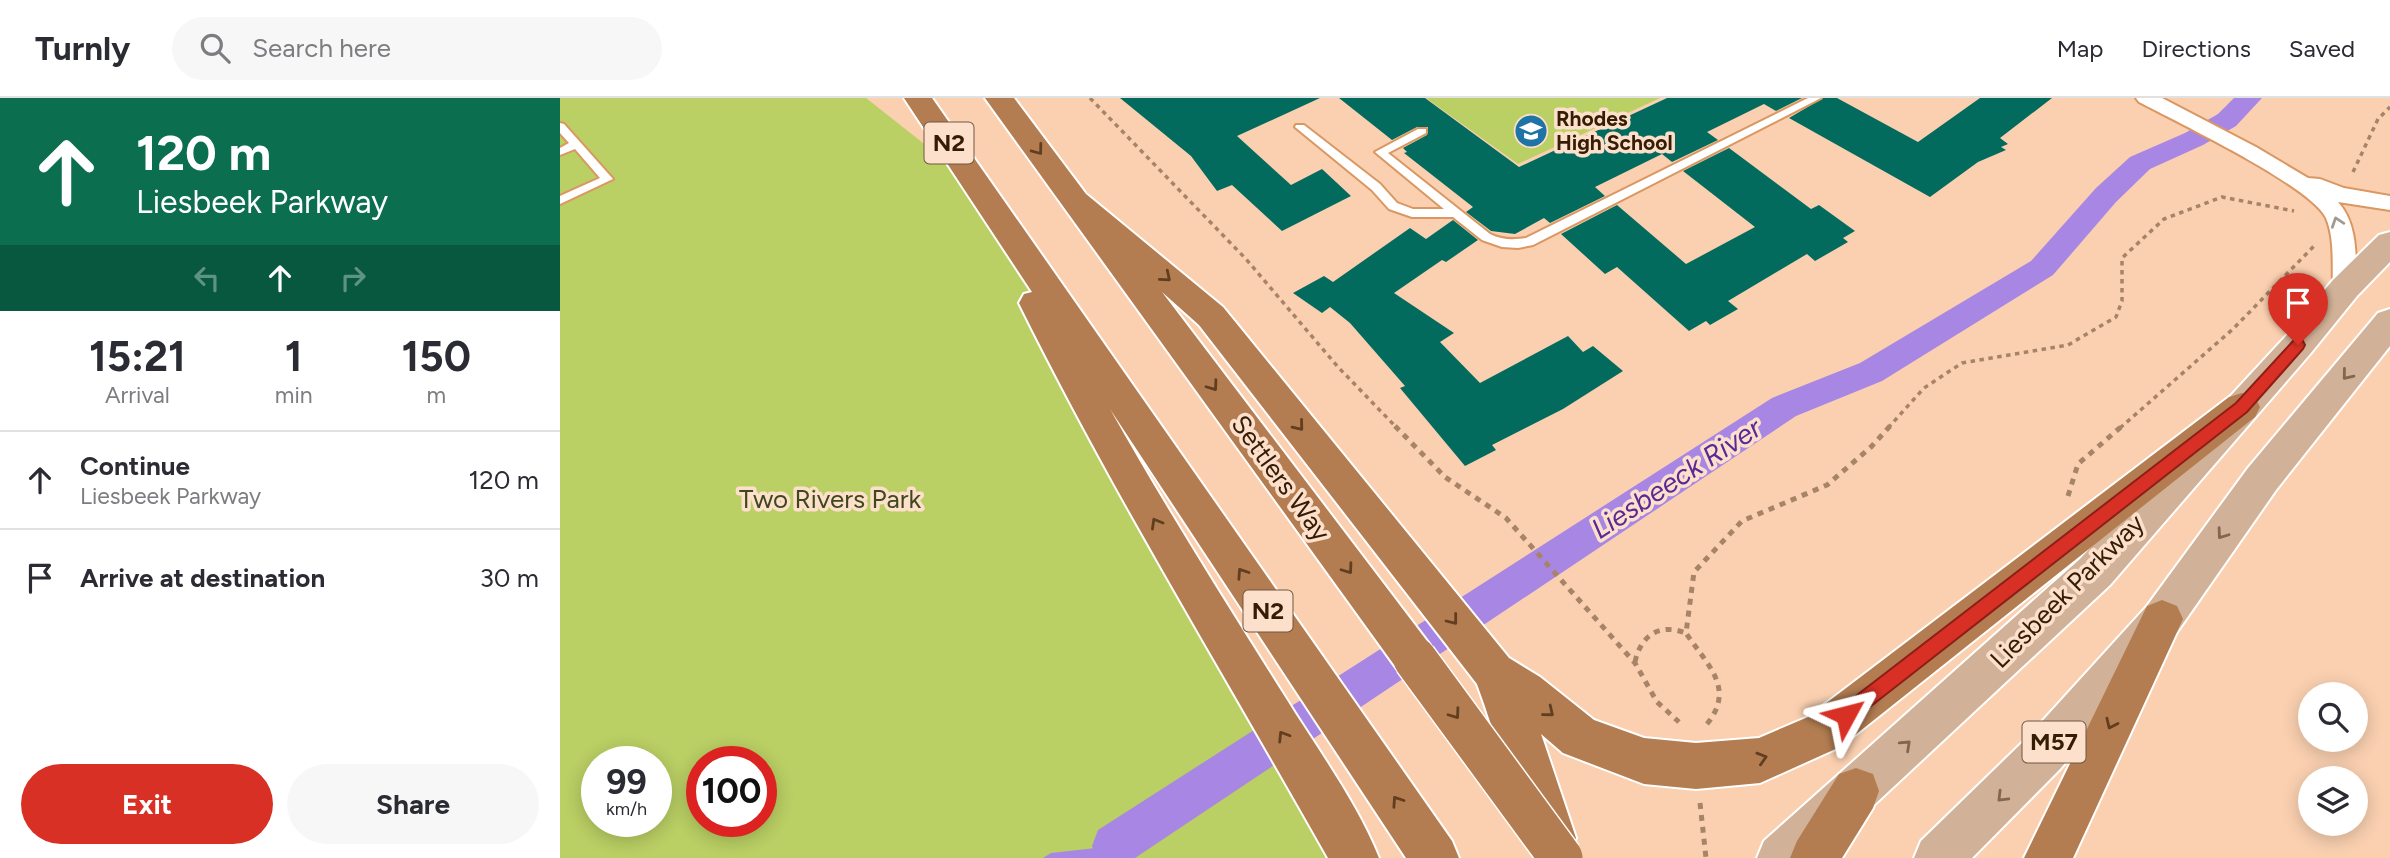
<!DOCTYPE html>
<html lang="en">
<head>
<meta charset="utf-8">
<style>
  :root { --surface:#fff; --page:#f7f7f7; --text:#2b2b33; --muted:#7c7c81; --line:#e1e1e2; --accent:#d93025 }
  body { margin:0; font-family:Figtree,sans-serif; background:var(--page); color:var(--text); height:100vh; display:flex; flex-direction:column; font-size:26px; white-space:nowrap }
  * { box-sizing:border-box; margin:0 }
  p { font-size:23px; color:var(--muted) }
  .icon { flex:none; width:38px; height:38px; fill:none; stroke:currentColor; stroke-width:2; stroke-linecap:round; stroke-linejoin:round }
  .map { position:relative; flex:1; overflow:hidden }
  .sheet { display:flex; flex-direction:column; background:var(--surface); width:560px }
  .sheet>* { flex:none }
  .guide { background:#0b6e4f; color:#fff; overflow:hidden }
  .tools { position:absolute; left:1738px; top:584px; display:grid; gap:14px }
  .tools a { display:grid; place-items:center; width:70px; height:70px; border-radius:50%; background:var(--surface); box-shadow:0 4px 18px #0003; font-size:35px }
  .speed { position:absolute; left:21px; top:648px; display:flex; gap:14px; font-size:35px; font-weight:700; text-align:center }
  .speed>* { display:grid; place-content:center; width:91px; height:91px; border-radius:50%; background:var(--surface); box-shadow:0 4px 18px #0003; line-height:1 }
  .speed small { font-size:18px; font-weight:400 }
  .speed .limit { border:10px solid #d22; background:#fff; color:#111 }
  .pin { position:absolute; display:grid; place-items:center; width:60px; height:60px; color:#fff; margin:-72px -30px; border-radius:50% 50% 50% 0; rotate:-45deg; box-shadow:0 0 7px #0007 }
  .pin .icon { rotate:45deg }
  .me { position:absolute; width:77px; margin:-38px; rotate:52deg; stroke-linejoin:round; filter:drop-shadow(0 0 5px #0008) }
  .turn { display:flex; align-items:center; gap:24px; height:147px; padding:0 21px; font-size:32px }
  .turn .icon { width:91px; height:91px; stroke-width:2.5 }
  .turn b { display:block; font-size:49px; line-height:60px }
  .lanes { display:flex; align-items:center; height:66px; padding:0 21px; background:#0003; justify-content:center; gap:35px; direction:ltr }
  .lanes .off { opacity:.35 }
  .eta { display:flex; justify-content:space-evenly; align-items:center; height:119px; text-align:center }
  .eta b { font-size:42px; font-weight:700; line-height:49px }
  .cta { display:flex; gap:14px; margin-top:auto; padding:14px 21px }
  .cta a { flex:1; height:80px; border-radius:42px; background:var(--accent); color:#fff; font-size:28px; font-weight:700; line-height:80px; text-align:center }
  .cta a+a { background:var(--page); color:var(--text) }
  ul { padding:0; list-style:none }
  li { display:flex; align-items:center; gap:21px; height:98px; padding:0 21px; border-top:2px solid var(--line) }
  li div { flex:1 }
  li b { display:block; font-size:26px }
  li em { font-style:normal }
  header { display:flex; align-items:center; gap:42px; box-sizing:border-box; height:98px; padding:0 35px; background:var(--surface); border-bottom:2px solid var(--line) }
  header strong { font-size:33px }
  nav { display:flex; gap:38px; margin-inline-start:auto; font-size:24px }
  .search { width:490px; height:63px; background:var(--page); display:flex; align-items:center; gap:18px; box-sizing:border-box; padding:0 24px; border-radius:38px; color:var(--muted); font-size:26px }
  main { display:flex; flex:1; min-height:0 }
  .map>svg:first-child { display:block }
</style>
</head>
<body>
<header>
<strong>Turnly</strong>
<div class="search"><svg class="icon" aria-label="search" viewBox="0 0 24 24"><circle cx="10" cy="10" r="6"/><path d="M15 15l6 6"/></svg>Search here</div>
<nav><a>Map</a><a>Directions</a><a>Saved</a></nav>
</header>
<main>
<section class="sheet">
<div class="guide">
<div class="turn"><svg class="icon" aria-label="ahead" viewBox="0 0 24 24"><path d="M12 20V5M6 11l6-6 6 6"/></svg><div><b>120 m</b>Liesbeek Parkway</div></div>
<div class="lanes"><svg class="icon off" aria-label="left" viewBox="0 0 24 24"><path d="M17 20v-9H6M10 6l-5 5 5 5"/></svg><svg class="icon" aria-label="ahead" viewBox="0 0 24 24"><path d="M12 20V5M6 11l6-6 6 6"/></svg><svg class="icon off" aria-label="right" viewBox="0 0 24 24"><path d="M7 20v-9h11M14 6l5 5-5 5"/></svg></div>
</div>
<div class="eta">
<div><b>15:21</b><p>Arrival</p></div>
<div><b>1</b><p>min</p></div>
<div><b>150</b><p>m</p></div>
</div>
<ul>
<li><svg class="icon" aria-label="ahead" viewBox="0 0 24 24"><path d="M12 20V5M6 11l6-6 6 6"/></svg><div><b>Continue</b><p>Liesbeek Parkway</p></div><em>120 m</em></li>
<li><svg class="icon" aria-label="arrive" viewBox="0 0 24 24"><path d="M6 21V4h12l-3 4 3 4H6"/></svg><div><b>Arrive at destination</b></div><em>30 m</em></li>
</ul>
<div class="cta"><a>Exit</a><a>Share</a></div>
</section>
<div class="map">
<svg width="1830" height="760" viewBox="0 0 1830 760">
  <rect width="100%" height="100%" fill="#fad0b0"/>
  <!-- green -->
  <path fill="#bacf64" fill-rule="evenodd" d="M0,0H306L420,90L510,277L784,760H0ZM37,663H96V723H37ZM142,663H201V723H142Z
    M866,0H1100L958,66Z"/>
  <!-- water -->
  <path fill="#a887e4" d="M554,748L551,760H483L491,755Z"/>
  <g fill="none" stroke-linecap="round" stroke-linejoin="round">
    <!-- canal -->
    <path fill="#a887e4" fill-rule="evenodd" d="M1674,0H1702L1676,28L1643,47L1590,71L1556,104L1493,177L1322,283L1236,318L575,760H537L532,748L538,732L1212,300L1300,265L1471,163L1536,90L1570,59L1625,35L1658,16Z"/>
  </g>
  <!-- building -->
  <path fill="#036b5d" d="M560,0H760L677,38L731,87L762,71L791,98L722,133L672,87L657,93L631,58Z
    M779,0H865L959,69L1107,0H1242L1216,13L1204,6L1147,34L1158,42L1112,64L1102,56L1035,89L1045,98L990,125L984,120L955,136L931,133L906,114L913,109L844,55L847,54L843,50L867,37L868,29H857L832,42Z
    M1263,0H1277L1358,44L1420,0H1492L1440,40L1448,46L1441,49L1446,52L1418,64L1370,99L1229,20Z
    M1169,50L1251,111L1259,107L1295,133L1283,140L1288,144L1255,163L1247,156L1168,203L1178,211L1150,227L1146,223L1129,233L1057,169L1045,176L1001,136L1057,107L1126,166L1195,129L1123,73Z
    M893,122L918,142L886,164L882,162L834,195L894,235L880,244L920,285L1008,238L1023,254L1033,248L1063,273L1003,311L932,347L936,352L905,368L840,290L845,288L790,225L770,209L762,215L733,195L764,178L773,184L850,130L866,141Z"/>
  <g fill="none" stroke-linecap="round" stroke-linejoin="round">
    <defs>
      <path id="lane" d="M1248,0H1261L973,147L958,150L942,149L922,142L893,119H852L829,111L812,92L735,29L736,27H744L820,86L837,105L853,111H884L815,54L858,31H866V35L828,55L930,136C942,142 953,142 966,140Z
        M0,25L4,26L53,81L0,106V98L40,80L15,51L0,57V50L9,45L0,35Z"/>
      <path id="street" d="M1576,0H1602L1696,49L1748,80L1760,81L1784,90L1830,98V112L1778,104C1799,127 1795,161 1797,190L1794,196L1785,199L1776,196L1773,190C1772,168 1775,141 1766,120C1751,88 1615,23 1579,4Z"/>
      <path id="primary" d="M1830,134V164L1797,198L1750,256L1550,487L1257,760H1197L1204,743L1520,461L1726,238L1773,182L1819,137Z
        M1830,211V248L1716,392L1617,534L1500,671L1412,760H1354L1361,743L1468,639L1587,508L1688,370L1818,215Z"/>
      <path id="highway" d="M344,0H372L892,743L899,760H846L550,311C605,409 665,504 725,599C757,651 796,703 819,760H768C664,575 553,395 459,205L464,196L472,194Z
        M425,0H454L526,96L663,209L949,560L980,579L1034,622L1084,640L1136,645L1199,640L1248,619L1669,299L1682,295L1695,299L1700,309L1695,319L1280,649L1200,685L1136,691L1084,686L1003,655L981,636L1016,740L1009,757C998,760 986,760 975,757C952,702 938,642 917,586L639,227L602,194L870,547L877,561L870,575L855,581L840,575Z
        M1602,502L1617,508L1623,521L1513,760H1464L1587,508Z
        M1296,670L1313,676L1319,693L1313,710L1282,760H1230L1237,743L1279,676Z"/>
    </defs>
    <!-- lane casing -->
    <use href="#lane" stroke="#da9761" stroke-width="4"/>
    <!-- street casing -->
    <use href="#street" stroke="#da9761" stroke-width="4"/>
    <!-- primary casing -->
    <use href="#primary" stroke="#fff" stroke-width="4"/>
    <!-- highway casing -->
    <use href="#highway" stroke="#fff" stroke-width="4"/>
    <!-- path-far1 -->
    <path stroke="#a78468" stroke-width="3.5" stroke-dasharray="4.5 4.5" stroke-linecap="butt" d="M530,0L686,161L778,269L837,330
      M1793,74L1818,21L1830,9
      M1328,330L1364,290L1402,265L1508,247L1556,219L1562,203V160L1604,121L1662,99L1734,113
      M1560,330L1673,231L1754,148"/>
    <!-- path -->
    <path stroke="#a78468" stroke-width="5" stroke-dasharray="6 6" stroke-linecap="butt" d="M835,328L885,379L946,420L1075,565L1097,604L1119,624
      M1508,398L1518,366L1562,328
      M1075,564C1081,537 1099,525 1126,535
      M1147,626C1176,590 1147,567 1126,535L1134,474L1182,423L1267,387L1311,349L1330,328
      M1140,705L1146,760"/>
    <!-- lane -->
    <use href="#lane" fill="#fff" fill-rule="evenodd"/>
    <!-- street -->
    <use href="#street" fill="#fff" fill-rule="evenodd"/>
    <!-- primary -->
    <use href="#primary" fill="#d1b197" fill-rule="evenodd"/>
    <!-- highway -->
    <use href="#highway" fill="#b37d51" fill-rule="evenodd"/>
    <defs>
      <path id="highway-bridge" d="M855,561L1001,760"/>
    </defs>
    <!-- highway-bridge casing -->
    <use href="#highway-bridge" stroke="#fff" stroke-width="46" stroke-linecap="butt"/>
    <!-- highway-bridge -->
    <use href="#highway-bridge" stroke="#b37d51" stroke-width="43"/>
  </g>
  <!-- one-way arrows -->
  <defs><path id="oneway-chevron" d="M-2-3.5L2.5 0L-2 3.5" fill="none" stroke-width="1.6" stroke-linecap="round" stroke-linejoin="round" transform="scale(1.75)"/></defs>
  <g stroke="#613e20">
    <use href="#oneway-chevron" transform="translate(478 52) rotate(53)"/>
    <use href="#oneway-chevron" transform="translate(606 179) rotate(40)"/>
    <use href="#oneway-chevron" transform="translate(653 288) rotate(54)"/>
    <use href="#oneway-chevron" transform="translate(739 328) rotate(51)"/>
    <use href="#oneway-chevron" transform="translate(596 425) rotate(-120)"/>
    <use href="#oneway-chevron" transform="translate(788 471) rotate(54)"/>
    <use href="#oneway-chevron" transform="translate(682 475) rotate(-124)"/>
    <use href="#oneway-chevron" transform="translate(893 522) rotate(52)"/>
    <use href="#oneway-chevron" transform="translate(989 614) rotate(39)"/>
    <use href="#oneway-chevron" transform="translate(895 616) rotate(54)"/>
    <use href="#oneway-chevron" transform="translate(1551 626) rotate(115)"/>
    <use href="#oneway-chevron" transform="translate(723 638) rotate(-122)"/>
    <use href="#oneway-chevron" transform="translate(1202 660) rotate(-17)"/>
    <use href="#oneway-chevron" transform="translate(837 703) rotate(-124)"/>
  </g>
  <use stroke="#a4998e" href="#oneway-chevron" transform="translate(1777 124) rotate(-109)"/>
  <g stroke="#83664e">
    <use href="#oneway-chevron" transform="translate(1787 277) rotate(129)"/>
    <use href="#oneway-chevron" transform="translate(1662 436) rotate(126)"/>
    <use href="#oneway-chevron" transform="translate(1346 647) rotate(-43)"/>
    <use href="#oneway-chevron" transform="translate(1442 699) rotate(135)"/>
  </g>
  <!-- route -->
  <path fill="#d93025" stroke="#8d1f18" stroke-width="2" d="M1738,242L1743,243L1745,247L1743,251L1687,314L1292,623L1286,626L1279,623L1276,617L1279,611L1676,305L1733,243Z"/>
  <!-- icons -->
  <defs>
    <symbol id="school-disc" viewBox="-11 -11 22 22"><circle r="9.5" fill="#1e74a4" stroke="#fde0cb"/><path d="M0-5L7-2L0 1L-7-2ZM-4 1L0 2.5L4 1V4Q0 6-4 4Z" fill="#fff"/></symbol>
  </defs>
  <g fill-rule="evenodd">
    <use href="#school-disc" x="952" y="14" width="38" height="38"/>
  </g>
  <g text-anchor="middle" stroke-width="7" stroke-linejoin="round" paint-order="stroke">
    <!-- far-poi labels -->
    <g font-size="21" font-weight="bold" fill="#351c05" stroke="#fde0cb" text-anchor="start">
      <text x="996" y="28">Rhodes<tspan x="996" dy="24">High School</tspan></text>
    </g>
    <!-- shield labels -->
    <g fill="#fde0cb" stroke="#715740" stroke-width="2">
      <rect x="364.5" y="24.5" width="49" height="41" rx="5"/>
      <rect x="683.5" y="492.5" width="49" height="41" rx="5"/>
      <rect x="1462.5" y="623.5" width="63" height="41" rx="5"/>
    </g>
    <g font-size="24" font-weight="bold" fill="#351c05">
      <text x="389" y="53">N2</text>
      <text x="708" y="521">N2</text>
      <text x="1494" y="652">M57</text>
    </g>
    <!-- street labels -->
    <g font-size="26" fill="#351c05" stroke="#fde0cb">
      <text transform="translate(721 380) rotate(54)" y="9">Settlers Way</text>
      <text transform="translate(1507 493) rotate(-45)" y="9">Liesbeek Parkway</text>
    </g>
    <!-- park labels -->
    <g font-size="26" fill="#3f471c" stroke="#fde0cb">
      <text x="270" y="410">Two Rivers Park</text>
    </g>
    <!-- water labels -->
    <g font-size="28" font-style="italic" fill="#592995" stroke="#fde0cb">
      <text transform="translate(1116 380) rotate(-33)" y="10">Liesbeeck River</text>
    </g>
  </g>
</svg>
<div class="tools">
<a><svg class="icon" aria-label="search" viewBox="0 0 24 24"><circle cx="10" cy="10" r="6"/><path d="M15 15l6 6"/></svg></a>
<a><svg class="icon" aria-label="layers" viewBox="0 0 24 24"><path d="M12 4l9 5-9 5-9-5zM3 14l9 5 9-5"/></svg></a>
</div>
<div class="speed"><div>99<small>km/h</small></div><div class="limit">100</div></div>
<div class="pin" style="left:1738px;top:247px;background:#d93025"><svg class="icon" aria-label="arrive" viewBox="0 0 24 24"><path d="M6 21V4h12l-3 4 3 4H6"/></svg></div>
<svg class="me" style="left:1286px;top:617px" viewBox="-20 -20 40 40"><path d="M0-17L14 15 0 8-14 15z" fill="#d93025" stroke="#fff" stroke-width="4"/></svg>
</div>
</main>
</body>
</html>
